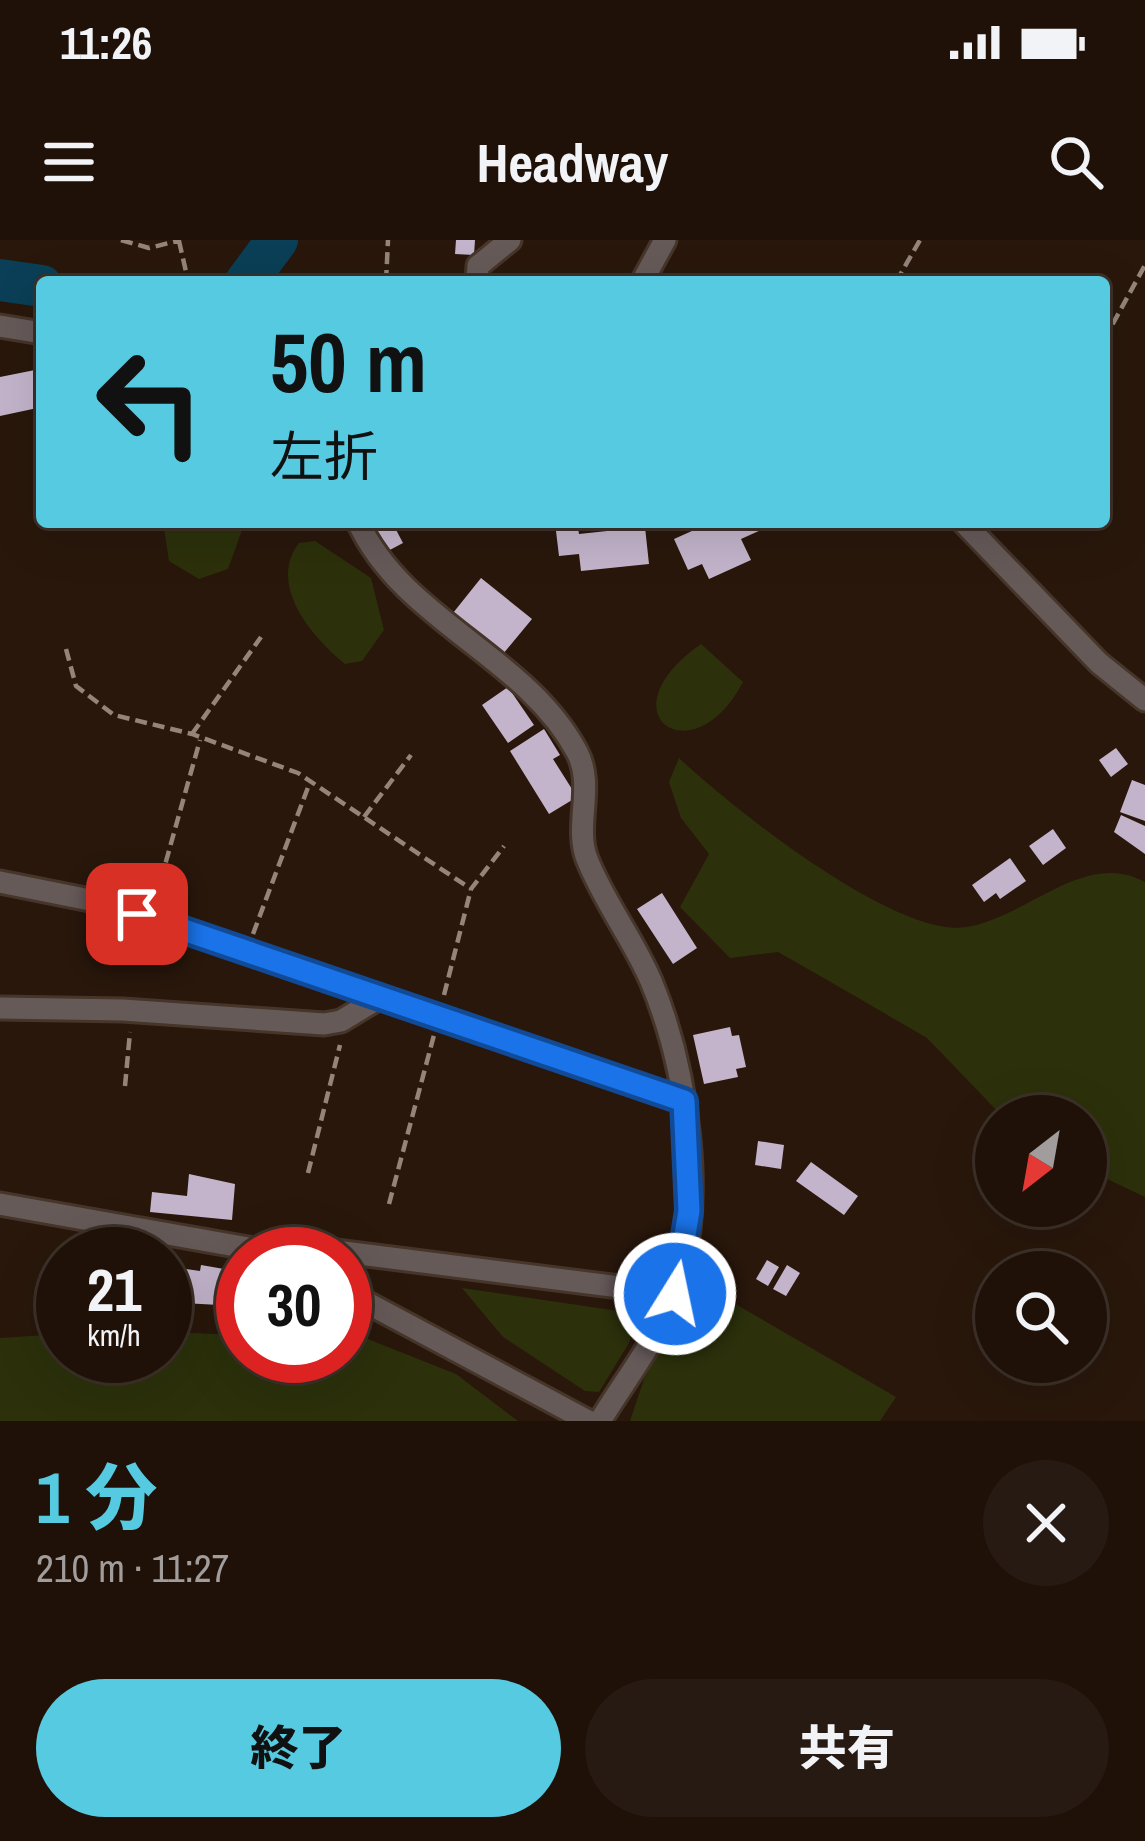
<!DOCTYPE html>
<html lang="ja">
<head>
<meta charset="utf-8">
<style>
  :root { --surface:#1f1108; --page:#271a12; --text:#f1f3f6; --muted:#a19d9c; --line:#3c3129; --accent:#55cae0 }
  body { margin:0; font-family:"Archivo Narrow","Noto Sans JP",sans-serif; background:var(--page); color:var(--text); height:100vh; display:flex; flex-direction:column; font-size:45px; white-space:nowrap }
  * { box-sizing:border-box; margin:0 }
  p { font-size:39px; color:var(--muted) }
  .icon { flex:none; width:66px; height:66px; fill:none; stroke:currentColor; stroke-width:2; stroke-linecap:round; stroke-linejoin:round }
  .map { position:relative; height:1181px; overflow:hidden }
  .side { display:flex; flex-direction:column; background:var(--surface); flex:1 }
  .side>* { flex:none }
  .top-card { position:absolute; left:36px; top:36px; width:1074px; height:252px; border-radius:12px; box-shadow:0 12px 48px #0002,0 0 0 3px var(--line); background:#55cae0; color:#111; overflow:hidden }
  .needle { width:78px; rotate:211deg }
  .controls { position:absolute; left:975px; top:855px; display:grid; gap:24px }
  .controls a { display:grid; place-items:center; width:132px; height:132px; border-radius:50%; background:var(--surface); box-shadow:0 12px 48px #0002,0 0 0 3px var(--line); font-size:60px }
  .speed { position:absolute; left:36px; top:987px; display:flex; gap:24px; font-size:60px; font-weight:700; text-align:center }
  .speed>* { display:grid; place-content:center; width:156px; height:156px; border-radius:50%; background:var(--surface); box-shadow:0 12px 48px #0002,0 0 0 3px var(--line); line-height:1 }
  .speed small { font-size:30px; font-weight:400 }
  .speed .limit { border:18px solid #d22; background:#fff; color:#111 }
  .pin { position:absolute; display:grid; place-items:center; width:102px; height:102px; color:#fff; margin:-51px; border-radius:24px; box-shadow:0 6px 18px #0006 }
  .me { position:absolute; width:132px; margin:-66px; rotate:10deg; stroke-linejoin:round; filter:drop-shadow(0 0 9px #0008) }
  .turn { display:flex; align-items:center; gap:42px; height:252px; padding:0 36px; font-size:54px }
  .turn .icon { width:156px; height:156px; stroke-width:2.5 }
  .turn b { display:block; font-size:84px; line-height:102px }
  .round { display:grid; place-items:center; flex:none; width:126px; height:126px; border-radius:63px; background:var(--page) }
  .summary { display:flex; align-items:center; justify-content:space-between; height:204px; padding:0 36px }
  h1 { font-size:72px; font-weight:800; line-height:90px; color:var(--accent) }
  .button { display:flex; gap:24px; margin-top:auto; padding:24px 36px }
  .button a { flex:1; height:138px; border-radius:72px; background:var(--accent); color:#111; font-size:48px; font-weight:800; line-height:138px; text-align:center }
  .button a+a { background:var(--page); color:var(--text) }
  .status { display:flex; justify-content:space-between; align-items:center; height:84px; padding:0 60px; background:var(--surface); direction:ltr }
  .status svg { height:33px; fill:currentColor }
  header { display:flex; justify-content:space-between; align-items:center; height:156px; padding:0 36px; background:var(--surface); font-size:54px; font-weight:800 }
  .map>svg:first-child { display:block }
</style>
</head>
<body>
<div class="status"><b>11:26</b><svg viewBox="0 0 49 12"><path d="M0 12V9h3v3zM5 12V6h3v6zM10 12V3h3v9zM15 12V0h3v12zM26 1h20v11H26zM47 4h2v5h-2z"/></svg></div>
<header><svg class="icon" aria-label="menu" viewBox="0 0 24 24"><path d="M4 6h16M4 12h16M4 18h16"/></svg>Headway<svg class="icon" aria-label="search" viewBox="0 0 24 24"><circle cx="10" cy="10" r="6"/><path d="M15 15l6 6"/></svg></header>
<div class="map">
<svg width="1145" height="1181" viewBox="0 0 1145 1181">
  <rect width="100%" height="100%" fill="#29170b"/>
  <!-- green -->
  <path fill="#2c310b" d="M163,282H245L228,329L199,339L169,321Z
    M315,301L371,338L384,390L362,421L345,424C312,397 267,345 299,303Z
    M701,404L743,442C693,538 601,474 701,404Z
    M679,518C730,566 896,699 967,687C1028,677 1084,609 1145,642V957L1086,929V876H1002L927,798L829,741L778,712L730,718L680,667L709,614L681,578L669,542Z
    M699,1043L896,1157L880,1181H630L644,1139Z
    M462,1048L639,1074L629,1103L599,1152L585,1151L503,1097Z
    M243,1083V1116H345V1090L456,1134L518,1181H0V1098L63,1094V1116H165V1092L217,1094Z"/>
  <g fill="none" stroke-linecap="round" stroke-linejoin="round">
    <!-- river -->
    <path stroke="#0a3f57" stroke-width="42" d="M0,40L42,46
      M246,42L277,0"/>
  </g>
  <!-- building -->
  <path fill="#c3b4cb" d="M456,0H475L474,15L455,14Z
    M35,130L42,141V167L0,176V137Z
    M377,282H392L403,303L386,312L372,285Z
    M712,282H757L761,290L741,299L751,320L709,339L702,324L688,330L674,299Z
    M645,287L649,324L581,331L579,314L559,316L556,291L578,288L579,294Z
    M481,338L532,379L503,414L453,373Z
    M508,447L534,485L508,503L482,465Z
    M544,489L560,515L553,519L577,557L549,574L510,511Z
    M1116,508L1128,524L1111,537L1099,520Z
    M1132,540L1145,545V581L1120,572Z
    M1121,575L1145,586V614L1114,592Z
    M1053,589L1066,608L1043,625L1029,606Z
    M1010,618L1026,641L1000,659L996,653L984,662L972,645Z
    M662,653L697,708L673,724L637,669Z
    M730,787L732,796L739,795L746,827L736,829L738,837L704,844L693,795Z
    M758,901L784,905L781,929L755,925Z
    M811,922L858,956L844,975L796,941Z
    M189,934L235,944L232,980L150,972L152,952L187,956Z
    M767,1020L779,1027L768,1046L756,1039Z
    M201,1025L224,1029L219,1065L165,1062V1026L200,1031Z
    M787,1025L800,1033L786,1056L773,1049Z"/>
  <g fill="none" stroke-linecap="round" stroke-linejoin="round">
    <defs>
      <path id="street" d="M477,42L478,26L510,0
        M642,42L665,0
        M0,86L42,93
        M358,282C404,381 526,416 577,512C595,546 574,585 587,619C604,662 633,699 651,741C687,828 708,964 674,1055C657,1100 625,1140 600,1181
        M963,282L1099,423L1145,460
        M0,642L105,663L684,861
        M0,768L123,770L324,784L341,781L379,758
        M0,964L270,1012
        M262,1007L320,1009L675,1054
        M345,1051L588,1181"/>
    </defs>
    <!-- street casing -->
    <use href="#street" stroke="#463529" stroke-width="27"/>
    <!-- path -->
    <path stroke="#94847a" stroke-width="4.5" stroke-dasharray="12 6" stroke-linecap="butt" d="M121,0L149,8L181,0
      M179,1L187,36
      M386,42L388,0
      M896,42L920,0
      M1104,100L1145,25
      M66,409L76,446L114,475L192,494L298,533L471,649
      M192,494L261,397
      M364,577L411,515
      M156,657L200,500
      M253,694L310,542
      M444,755L471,649L504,606
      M125,846L130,792
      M308,933L340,805
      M389,964L434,795"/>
    <!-- street -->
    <use href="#street" stroke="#665a59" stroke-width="21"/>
  </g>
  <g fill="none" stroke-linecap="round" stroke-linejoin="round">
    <defs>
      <path id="route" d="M137,674L684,861L689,971L675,1054"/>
    </defs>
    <!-- route casing -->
    <use href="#route" stroke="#114b97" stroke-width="30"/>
    <!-- route -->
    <use href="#route" stroke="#1a73e8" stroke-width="21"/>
  </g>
</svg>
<div class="controls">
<a><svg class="needle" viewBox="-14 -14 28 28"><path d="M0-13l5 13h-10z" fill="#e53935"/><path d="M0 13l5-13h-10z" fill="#a19d9c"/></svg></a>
<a><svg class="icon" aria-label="search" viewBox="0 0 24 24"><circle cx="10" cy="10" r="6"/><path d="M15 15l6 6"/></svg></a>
</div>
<div class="speed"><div>21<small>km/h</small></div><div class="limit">30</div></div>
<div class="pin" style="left:137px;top:674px;background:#d93025"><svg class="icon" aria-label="arrive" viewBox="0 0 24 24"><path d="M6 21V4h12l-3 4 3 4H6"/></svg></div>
<svg class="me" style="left:675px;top:1054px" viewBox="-20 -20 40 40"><circle r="17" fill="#1a73e8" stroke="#fff" stroke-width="3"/><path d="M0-11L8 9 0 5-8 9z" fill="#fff"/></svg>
<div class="top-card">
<div class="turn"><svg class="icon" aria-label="left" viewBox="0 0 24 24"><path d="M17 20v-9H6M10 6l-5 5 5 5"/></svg><div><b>50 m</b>左折</div></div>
</div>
</div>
<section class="side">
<div class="summary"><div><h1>1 分</h1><p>210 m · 11:27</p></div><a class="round"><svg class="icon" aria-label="close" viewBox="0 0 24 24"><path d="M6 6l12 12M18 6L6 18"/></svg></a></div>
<div class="button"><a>終了</a><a>共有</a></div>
</section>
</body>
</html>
